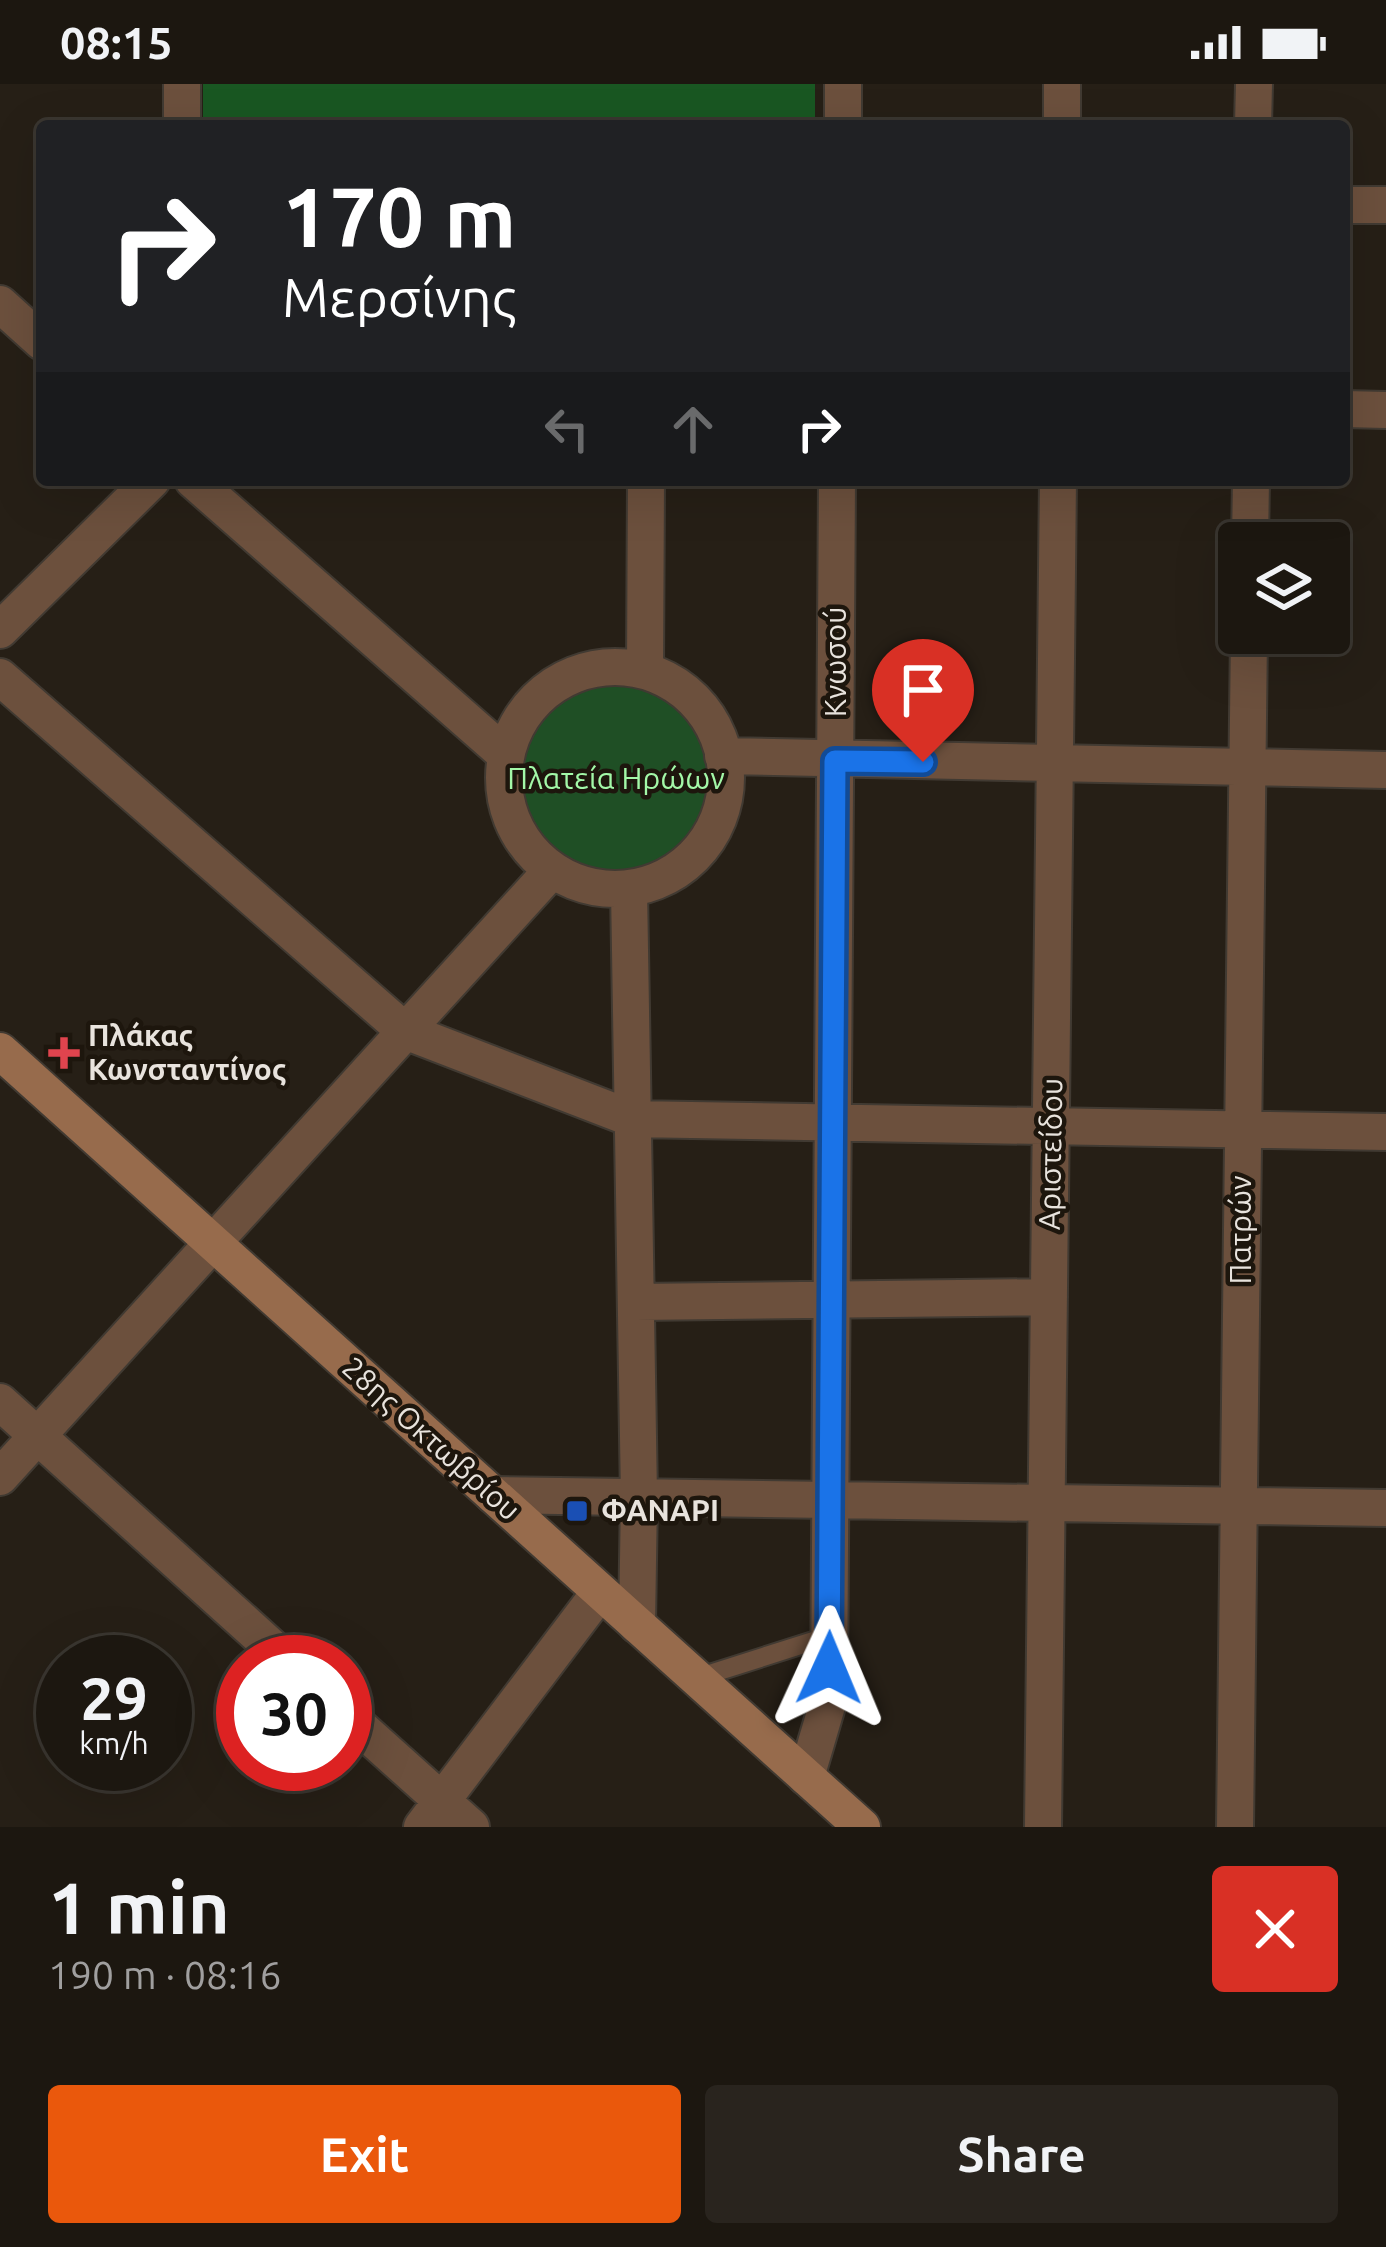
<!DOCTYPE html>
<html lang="en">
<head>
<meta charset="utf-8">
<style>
  :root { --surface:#1c1710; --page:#29241e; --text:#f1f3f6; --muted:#a09f9f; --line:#3a3630; --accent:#ea580c }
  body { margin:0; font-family:Ubuntu,sans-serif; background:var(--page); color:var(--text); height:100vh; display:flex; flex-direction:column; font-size:45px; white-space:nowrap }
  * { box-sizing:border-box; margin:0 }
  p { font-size:39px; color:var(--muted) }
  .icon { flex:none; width:66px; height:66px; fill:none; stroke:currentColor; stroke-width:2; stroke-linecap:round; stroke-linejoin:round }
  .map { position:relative; height:1743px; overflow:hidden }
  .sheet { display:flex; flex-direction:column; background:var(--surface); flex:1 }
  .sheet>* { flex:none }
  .banner { position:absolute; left:36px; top:36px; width:1314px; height:366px; border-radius:12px; box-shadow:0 12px 48px #0002,0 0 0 3px var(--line); background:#202124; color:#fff; overflow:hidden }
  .tools { position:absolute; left:1218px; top:438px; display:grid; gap:24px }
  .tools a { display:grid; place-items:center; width:132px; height:132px; border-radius:12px; background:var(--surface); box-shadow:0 12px 48px #0002,0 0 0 3px var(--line); font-size:60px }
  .speed { position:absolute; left:36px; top:1551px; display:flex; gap:24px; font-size:60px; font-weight:700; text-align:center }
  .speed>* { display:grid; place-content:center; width:156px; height:156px; border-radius:50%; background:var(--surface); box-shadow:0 12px 48px #0002,0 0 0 3px var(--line); line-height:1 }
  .speed small { font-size:30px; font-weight:400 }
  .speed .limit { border:18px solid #d22; background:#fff; color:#111 }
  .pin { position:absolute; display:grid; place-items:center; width:102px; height:102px; color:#fff; margin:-123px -51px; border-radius:50% 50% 50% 0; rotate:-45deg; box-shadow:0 0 12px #0007 }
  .pin .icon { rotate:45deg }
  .me { position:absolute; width:132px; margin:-66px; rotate:1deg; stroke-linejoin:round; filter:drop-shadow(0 0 9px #0008) }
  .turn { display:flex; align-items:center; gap:42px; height:252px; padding:0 48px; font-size:54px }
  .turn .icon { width:156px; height:156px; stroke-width:2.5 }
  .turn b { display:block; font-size:84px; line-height:102px }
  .lanes { display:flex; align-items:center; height:114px; padding:0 48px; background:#0003; justify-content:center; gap:60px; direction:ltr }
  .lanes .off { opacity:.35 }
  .round { display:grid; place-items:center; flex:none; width:126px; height:126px; border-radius:12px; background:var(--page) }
  .summary { display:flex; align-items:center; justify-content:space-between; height:204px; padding:0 48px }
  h1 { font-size:72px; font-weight:700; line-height:90px }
  .primary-button { display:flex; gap:24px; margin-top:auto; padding:24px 48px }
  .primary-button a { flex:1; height:138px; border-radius:12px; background:var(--accent); color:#fff; font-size:48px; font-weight:700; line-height:138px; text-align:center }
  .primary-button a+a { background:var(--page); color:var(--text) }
  .status { display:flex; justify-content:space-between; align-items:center; height:84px; padding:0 60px; background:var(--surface); direction:ltr }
  .status svg { height:33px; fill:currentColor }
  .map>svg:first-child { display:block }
</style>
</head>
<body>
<div class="status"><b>08:15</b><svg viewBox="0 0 49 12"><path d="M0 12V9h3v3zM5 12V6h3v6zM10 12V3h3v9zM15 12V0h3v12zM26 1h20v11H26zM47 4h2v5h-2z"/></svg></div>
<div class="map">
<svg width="1386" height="1743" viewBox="0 0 1386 1743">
  <rect width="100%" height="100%" fill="#261f16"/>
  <!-- green -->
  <path fill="#1f4f25" d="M519 695a97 97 0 1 1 194 0a97 97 0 1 1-194 0Z"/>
  <!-- forest -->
  <path fill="#195722" d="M203,0H815V42H203Z"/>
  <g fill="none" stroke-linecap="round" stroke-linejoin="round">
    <defs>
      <path id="lane" d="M697,1594L829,1552"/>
      <path id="street" d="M182,42V0
        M843,42V0
        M1062,42V0
        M1253,42L1254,0
        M1344,121H1386
        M0,220L42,258
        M1344,325L1386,326
        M193,396L506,671
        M1250,459L1251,396
        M0,546L152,396
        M504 694a111 111 0 1 1 222 0a111 111 0 1 1-222 0Z
        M645,587L646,396
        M0,593L405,947L633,1035L1386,1048
        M723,672L1386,686
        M629,805L639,1413L637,1541
        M636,1218L1049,1213
        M0,1318L288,1578
        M0,1393L552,786
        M493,1411L1386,1424
        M345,1630L471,1743
        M806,1693L829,1615L837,396
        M422,1743L600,1508
        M1043,1743L1058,396
        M1235,1743L1249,549"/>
      <path id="secondary" d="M0,967L862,1743"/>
    </defs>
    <!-- lane casing -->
    <use href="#lane" stroke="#413a32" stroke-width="22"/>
    <!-- street casing -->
    <use href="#street" stroke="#413a32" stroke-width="40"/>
    <!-- secondary casing -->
    <use href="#secondary" stroke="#413a32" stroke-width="40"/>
    <!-- lane -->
    <use href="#lane" stroke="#6c503d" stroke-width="18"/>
    <!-- street -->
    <use href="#street" stroke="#6c503d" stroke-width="36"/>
    <!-- secondary -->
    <use href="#secondary" stroke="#976b4c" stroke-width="36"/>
  </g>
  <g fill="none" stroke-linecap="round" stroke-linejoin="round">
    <defs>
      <path id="route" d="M829,1584L835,677L923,678"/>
    </defs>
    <!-- route casing -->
    <use href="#route" stroke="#114b97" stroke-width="30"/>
    <!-- route -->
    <use href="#route" stroke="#1a73e8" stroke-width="21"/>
  </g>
  <!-- markers -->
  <path fill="#e0444e" stroke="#1d160d" stroke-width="4.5" d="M58 951h12v12h12v12h-12v12h-12v-12h-12v-12h12z"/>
  <rect fill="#1a4fb4" stroke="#1d160d" stroke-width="4.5" x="565" y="1415" width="24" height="24" rx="6"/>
  <g text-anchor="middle" stroke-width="9" stroke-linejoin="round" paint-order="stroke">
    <!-- street labels -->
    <g font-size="30" fill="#e8e3dd" stroke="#1d160d">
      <text transform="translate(836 578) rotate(-90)" y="10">Κνωσού</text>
      <text transform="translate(1051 1070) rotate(-89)" y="10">Αριστείδου</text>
      <text transform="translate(1241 1146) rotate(-90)" y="10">Πατρών</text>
      <text transform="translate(431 1355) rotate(42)" y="10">28ης Οκτωβρίου</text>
    </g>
    <!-- park labels -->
    <g font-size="30" fill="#a3f8a8" stroke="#1d160d">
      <text x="616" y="705">Πλατεία Ηρώων</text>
    </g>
    <!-- poi labels -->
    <g font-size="30" font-weight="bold" fill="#e8e3dd" stroke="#1d160d" text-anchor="start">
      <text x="88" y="962">Πλάκας<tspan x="88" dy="34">Κωνσταντίνος</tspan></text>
      <text x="601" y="1437">ΦΑΝΑΡΙ</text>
    </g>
  </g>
</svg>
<div class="tools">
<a><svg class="icon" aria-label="layers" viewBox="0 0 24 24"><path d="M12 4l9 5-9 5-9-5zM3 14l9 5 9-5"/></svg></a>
</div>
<div class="speed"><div>29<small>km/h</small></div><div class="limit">30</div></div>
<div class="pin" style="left:923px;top:678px;background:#d93025"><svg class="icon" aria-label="arrive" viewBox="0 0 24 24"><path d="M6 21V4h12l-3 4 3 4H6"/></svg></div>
<svg class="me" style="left:829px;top:1584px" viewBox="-20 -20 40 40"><path d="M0-17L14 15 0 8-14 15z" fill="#1a73e8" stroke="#fff" stroke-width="4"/></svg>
<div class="banner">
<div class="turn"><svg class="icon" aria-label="right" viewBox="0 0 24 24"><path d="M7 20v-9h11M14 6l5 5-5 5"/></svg><div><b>170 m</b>Μερσίνης</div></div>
<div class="lanes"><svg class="icon off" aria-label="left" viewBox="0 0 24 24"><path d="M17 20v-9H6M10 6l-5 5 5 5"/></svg><svg class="icon off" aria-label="ahead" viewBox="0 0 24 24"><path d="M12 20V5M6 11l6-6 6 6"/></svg><svg class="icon" aria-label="right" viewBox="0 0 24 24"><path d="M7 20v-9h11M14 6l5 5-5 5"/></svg></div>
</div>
</div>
<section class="sheet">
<div class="summary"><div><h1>1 min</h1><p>190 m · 08:16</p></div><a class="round" style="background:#d93025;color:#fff"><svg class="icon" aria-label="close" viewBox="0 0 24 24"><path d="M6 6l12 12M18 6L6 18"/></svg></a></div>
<div class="primary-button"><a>Exit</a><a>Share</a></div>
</section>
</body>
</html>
